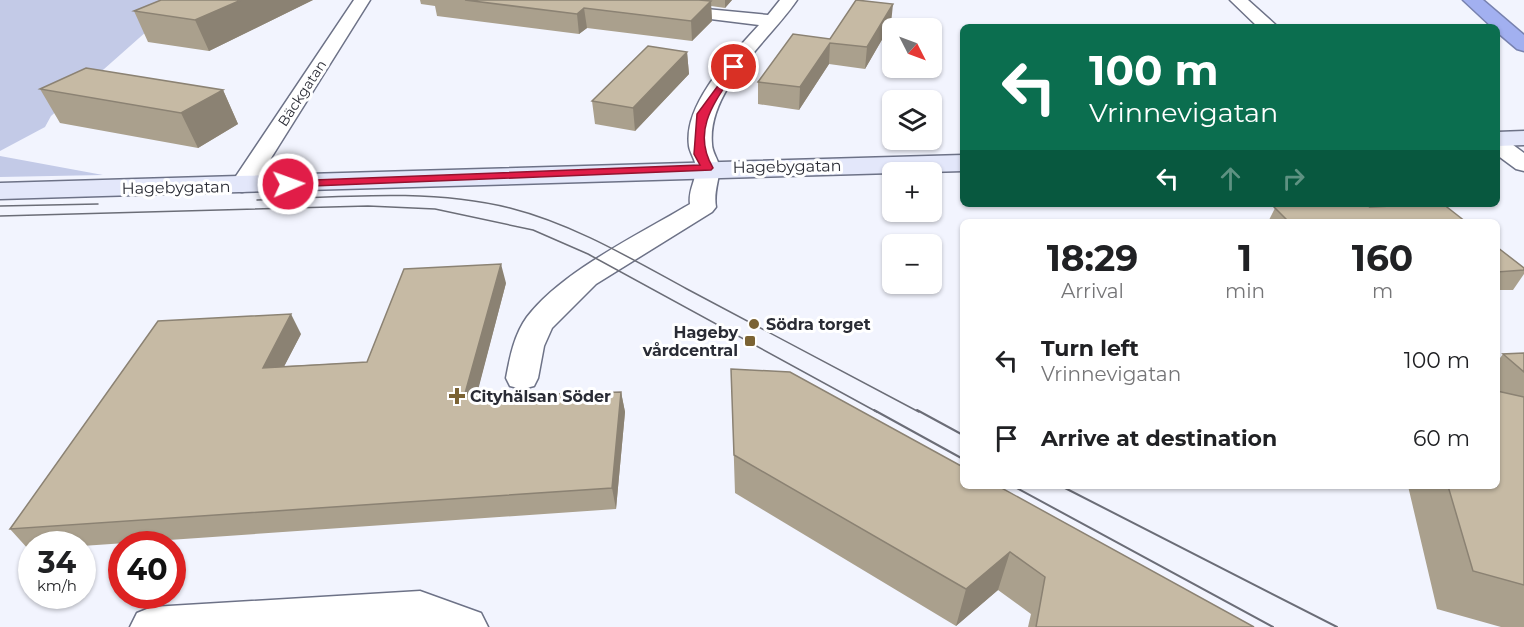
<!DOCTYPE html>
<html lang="en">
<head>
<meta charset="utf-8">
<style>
  :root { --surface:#fff; --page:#f2f2f2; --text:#202124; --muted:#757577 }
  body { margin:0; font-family:Montserrat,sans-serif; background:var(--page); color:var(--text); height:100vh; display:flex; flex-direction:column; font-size:22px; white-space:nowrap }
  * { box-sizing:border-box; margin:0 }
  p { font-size:20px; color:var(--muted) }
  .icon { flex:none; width:33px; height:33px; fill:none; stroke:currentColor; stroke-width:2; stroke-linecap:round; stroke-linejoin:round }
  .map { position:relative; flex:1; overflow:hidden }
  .panel { position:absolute; left:960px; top:219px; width:540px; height:270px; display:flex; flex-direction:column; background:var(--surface); border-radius:9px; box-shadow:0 2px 4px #0004 }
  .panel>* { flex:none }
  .banner { position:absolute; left:960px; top:24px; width:540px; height:183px; border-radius:9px; box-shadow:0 2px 4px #0004; background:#0b6e4f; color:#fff; overflow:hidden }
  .needle { width:39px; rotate:132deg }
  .buttons { position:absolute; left:882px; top:18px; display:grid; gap:12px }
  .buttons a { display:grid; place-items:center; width:60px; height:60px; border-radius:9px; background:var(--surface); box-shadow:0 2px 4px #0004; font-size:30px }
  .speed { position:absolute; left:18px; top:531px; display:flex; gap:12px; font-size:30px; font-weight:700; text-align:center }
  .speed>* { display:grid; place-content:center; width:78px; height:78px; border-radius:50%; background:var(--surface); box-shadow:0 2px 4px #0004; line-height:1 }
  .speed small { font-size:15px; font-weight:400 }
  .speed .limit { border:9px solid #d22; background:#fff; color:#111 }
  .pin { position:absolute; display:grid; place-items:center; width:51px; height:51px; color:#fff; margin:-26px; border:3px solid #fff; border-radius:50%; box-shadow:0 2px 6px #0007 }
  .me { position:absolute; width:66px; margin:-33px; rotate:88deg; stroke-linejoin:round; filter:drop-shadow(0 0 4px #0008) }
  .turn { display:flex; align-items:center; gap:21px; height:126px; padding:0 30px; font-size:27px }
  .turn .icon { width:78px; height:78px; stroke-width:2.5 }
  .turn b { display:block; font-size:42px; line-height:51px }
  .lanes { display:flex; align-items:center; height:57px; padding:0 30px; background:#0003; justify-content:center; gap:30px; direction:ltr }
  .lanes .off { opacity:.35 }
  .eta { display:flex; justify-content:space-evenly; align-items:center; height:102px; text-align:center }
  .eta b { font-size:36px; font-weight:700; line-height:42px }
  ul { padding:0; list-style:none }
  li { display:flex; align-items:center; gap:18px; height:78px; padding:0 30px }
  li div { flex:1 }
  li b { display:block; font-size:22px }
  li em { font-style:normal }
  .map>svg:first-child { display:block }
</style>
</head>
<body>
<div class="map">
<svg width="1524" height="627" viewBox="0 0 1524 627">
  <rect width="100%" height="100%" fill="#f2f4fe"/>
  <!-- green -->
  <path fill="#c3cae7" d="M0,0H182L51,116L45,127L0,151Z
    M0,156L103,175L0,177Z"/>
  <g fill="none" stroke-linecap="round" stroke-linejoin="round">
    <defs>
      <path id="street" d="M354,0H370L251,190L242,192L233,190L230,185Z
        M780,0H797C770,40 707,89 712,144C712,152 718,159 719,166C721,176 713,191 716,207L712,212L596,284L552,328L544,346L538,378L534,386L522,389L510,386L506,378C510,357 514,335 527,317C562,271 640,234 690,204C688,190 696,181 696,168C696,161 690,153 689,146C683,103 733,54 759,25L670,14L664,13L661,9L664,5L768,15Z
        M1230,0H1248L1278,27H1258Z
        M1497,137L1505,139L1524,153V171L1516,169L1497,155Z
        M420,591L481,613L488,627H130L137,613L152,607Z"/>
      <path id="secondary" d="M1524,131V145L1497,146V132Z
        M963,155V171L0,199V183Z"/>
      <path id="highway" d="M1463,0H1483L1524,35V51L1517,49L1497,32V27H1492Z"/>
    </defs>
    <!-- street casing -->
    <use href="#street" stroke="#6d7287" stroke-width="3"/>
    <!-- secondary casing -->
    <use href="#secondary" stroke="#6d7287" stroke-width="3"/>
    <!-- highway casing -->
    <use href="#highway" stroke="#7882af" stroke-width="3"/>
    <!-- street -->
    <use href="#street" fill="#fff" fill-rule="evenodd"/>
    <!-- secondary -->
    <use href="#secondary" fill="#e3e7fa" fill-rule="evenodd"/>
    <!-- highway -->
    <use href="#highway" fill="#a2b0f0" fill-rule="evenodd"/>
    <!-- tram-far1 -->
    <path stroke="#6b6d77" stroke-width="1.5" d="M257,200C340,197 428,188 510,208C573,224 630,258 687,289C765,330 842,371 919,412
      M0,206L98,204
      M0,216L368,206L435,209L533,230L588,254L877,412"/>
    <!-- tram -->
    <path stroke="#6b6d77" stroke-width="2" d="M874,410L963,459
      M917,410L963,435
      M1013,486L1273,627
      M1061,486L1337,627"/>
  </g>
  <!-- wall -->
  <path fill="#aaa08d" d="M313,0L209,51L148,42L134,11Z
    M420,0H732L725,8L711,6L712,21L692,41L587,28L579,34L437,16L435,6L421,4Z
    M891,24L865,69L829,64L799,110L758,104V82L830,39Z
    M687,52L689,74L635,131L595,124L592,101Z
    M40,89L223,90L238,124L198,148L60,123Z
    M1277,204H1373L1371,207L1466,222H1268Z
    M1497,247L1524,268V274L1513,290H1497Z
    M506,283L476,396L621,392L625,412L616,509L82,546V544H32V549L29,550L10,529L301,334L284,366L367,362Z
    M1524,353V627H1501L1437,609L1408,486H1497V362L1503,354Z
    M731,369L1254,627H1028L1031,614L998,590L956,626L735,493Z"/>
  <!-- shaded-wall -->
  <path fill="#8b8273" d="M241,0H313L209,51L195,20Z
    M725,0H732L725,8Z
    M711,1L712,21L692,41L691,21Z
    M893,4L891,24L865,69L867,47Z
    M584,8L587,28L579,34L577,14Z
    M830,43L829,64L799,110L800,87Z
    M687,52L689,74L635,131L633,108Z
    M223,90L238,124L198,148L181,113Z
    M501,264L506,283L471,417L464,397Z
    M291,314L301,334L273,388L263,368Z
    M621,392L625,412L616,509L612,488Z
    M1010,552L998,590L956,626L966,589Z"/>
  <!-- building -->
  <path fill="#c6baa4" stroke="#8b8273" stroke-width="1.5" d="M161,0H241L195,20L134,11Z
    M465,0H699L711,1L691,21L584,8L577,14Z
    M856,0L893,4L867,47L830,43L800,87L758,82L793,34L830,39Z
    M648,46L687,52L633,108L592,101Z
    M86,68L223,90L181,113L40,89Z
    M1277,204H1372L1370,207L1443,204L1466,222H1289L1274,207Z
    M1497,247L1524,268V270L1497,272Z
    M501,264L464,397L621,392L612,488L10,529L158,321L291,314L263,368L367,362L404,269Z
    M1524,353V372L1503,354Z
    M731,369L790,372L963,467V486H998L1254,627H1036L1045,577L1010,552L966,589L734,455Z
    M1497,391L1524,397V585L1473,571L1448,486H1497Z"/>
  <!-- route -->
  <path fill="#e11d48" stroke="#92132f" stroke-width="1.5" d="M734,64L738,67C717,99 690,129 713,168L711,170L288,187L282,184L288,181L700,165L694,154L697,114Z"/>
  <!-- markers -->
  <g fill="#7b6334" stroke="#fff" stroke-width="2">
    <circle cx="754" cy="324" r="6"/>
    <rect x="744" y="335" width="12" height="12" rx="3"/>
    <path d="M454 387h6v6h6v6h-6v6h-6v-6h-6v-6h6z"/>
  </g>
  <g text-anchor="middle" stroke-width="6" stroke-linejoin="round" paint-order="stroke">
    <!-- far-street labels -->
    <g font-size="14" fill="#2a2c35" stroke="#fff">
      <text transform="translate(302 93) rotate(-57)" y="5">Bäckgatan</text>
    </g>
    <!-- street labels -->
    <g font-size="16" fill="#2a2c35" stroke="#fff">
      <text transform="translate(787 166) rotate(-1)" y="6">Hagebygatan</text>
      <text transform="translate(176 187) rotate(-1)" y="6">Hagebygatan</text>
    </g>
    <!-- poi labels -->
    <g font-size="16" font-weight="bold" fill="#2a2c35" stroke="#fff" text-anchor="start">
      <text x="766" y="330">Södra torget</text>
      <text x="738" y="338" text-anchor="end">Hageby<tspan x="738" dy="18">vårdcentral</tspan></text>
      <text x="470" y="402">Cityhälsan Söder</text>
    </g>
  </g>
</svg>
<div class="buttons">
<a><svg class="needle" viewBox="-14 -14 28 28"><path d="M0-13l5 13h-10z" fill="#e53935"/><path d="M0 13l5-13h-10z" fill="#757577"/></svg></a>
<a><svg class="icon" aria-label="layers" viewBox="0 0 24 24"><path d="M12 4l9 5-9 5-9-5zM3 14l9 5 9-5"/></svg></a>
<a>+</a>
<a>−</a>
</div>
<div class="speed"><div>34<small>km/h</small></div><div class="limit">40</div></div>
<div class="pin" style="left:734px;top:67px;background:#d93025"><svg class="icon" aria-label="arrive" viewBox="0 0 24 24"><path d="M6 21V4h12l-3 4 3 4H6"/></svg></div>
<svg class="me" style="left:288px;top:184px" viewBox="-20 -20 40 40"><circle r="17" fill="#e11d48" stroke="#fff" stroke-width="3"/><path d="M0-11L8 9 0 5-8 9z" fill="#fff"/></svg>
<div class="banner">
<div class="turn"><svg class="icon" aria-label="left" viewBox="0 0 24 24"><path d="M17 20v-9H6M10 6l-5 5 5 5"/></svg><div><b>100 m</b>Vrinnevigatan</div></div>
<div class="lanes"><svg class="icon" aria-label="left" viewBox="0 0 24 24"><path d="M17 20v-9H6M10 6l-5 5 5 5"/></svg><svg class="icon off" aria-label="ahead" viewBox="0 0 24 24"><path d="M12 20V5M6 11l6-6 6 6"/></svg><svg class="icon off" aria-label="right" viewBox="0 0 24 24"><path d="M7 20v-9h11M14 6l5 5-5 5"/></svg></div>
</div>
<section class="panel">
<div class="eta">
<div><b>18:29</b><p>Arrival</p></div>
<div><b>1</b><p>min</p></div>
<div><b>160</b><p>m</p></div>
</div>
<ul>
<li><svg class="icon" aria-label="left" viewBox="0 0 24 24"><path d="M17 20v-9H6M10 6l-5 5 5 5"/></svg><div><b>Turn left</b><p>Vrinnevigatan</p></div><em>100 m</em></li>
<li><svg class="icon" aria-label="arrive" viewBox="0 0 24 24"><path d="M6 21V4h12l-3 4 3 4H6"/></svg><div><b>Arrive at destination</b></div><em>60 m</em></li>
</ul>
</section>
</div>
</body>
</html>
